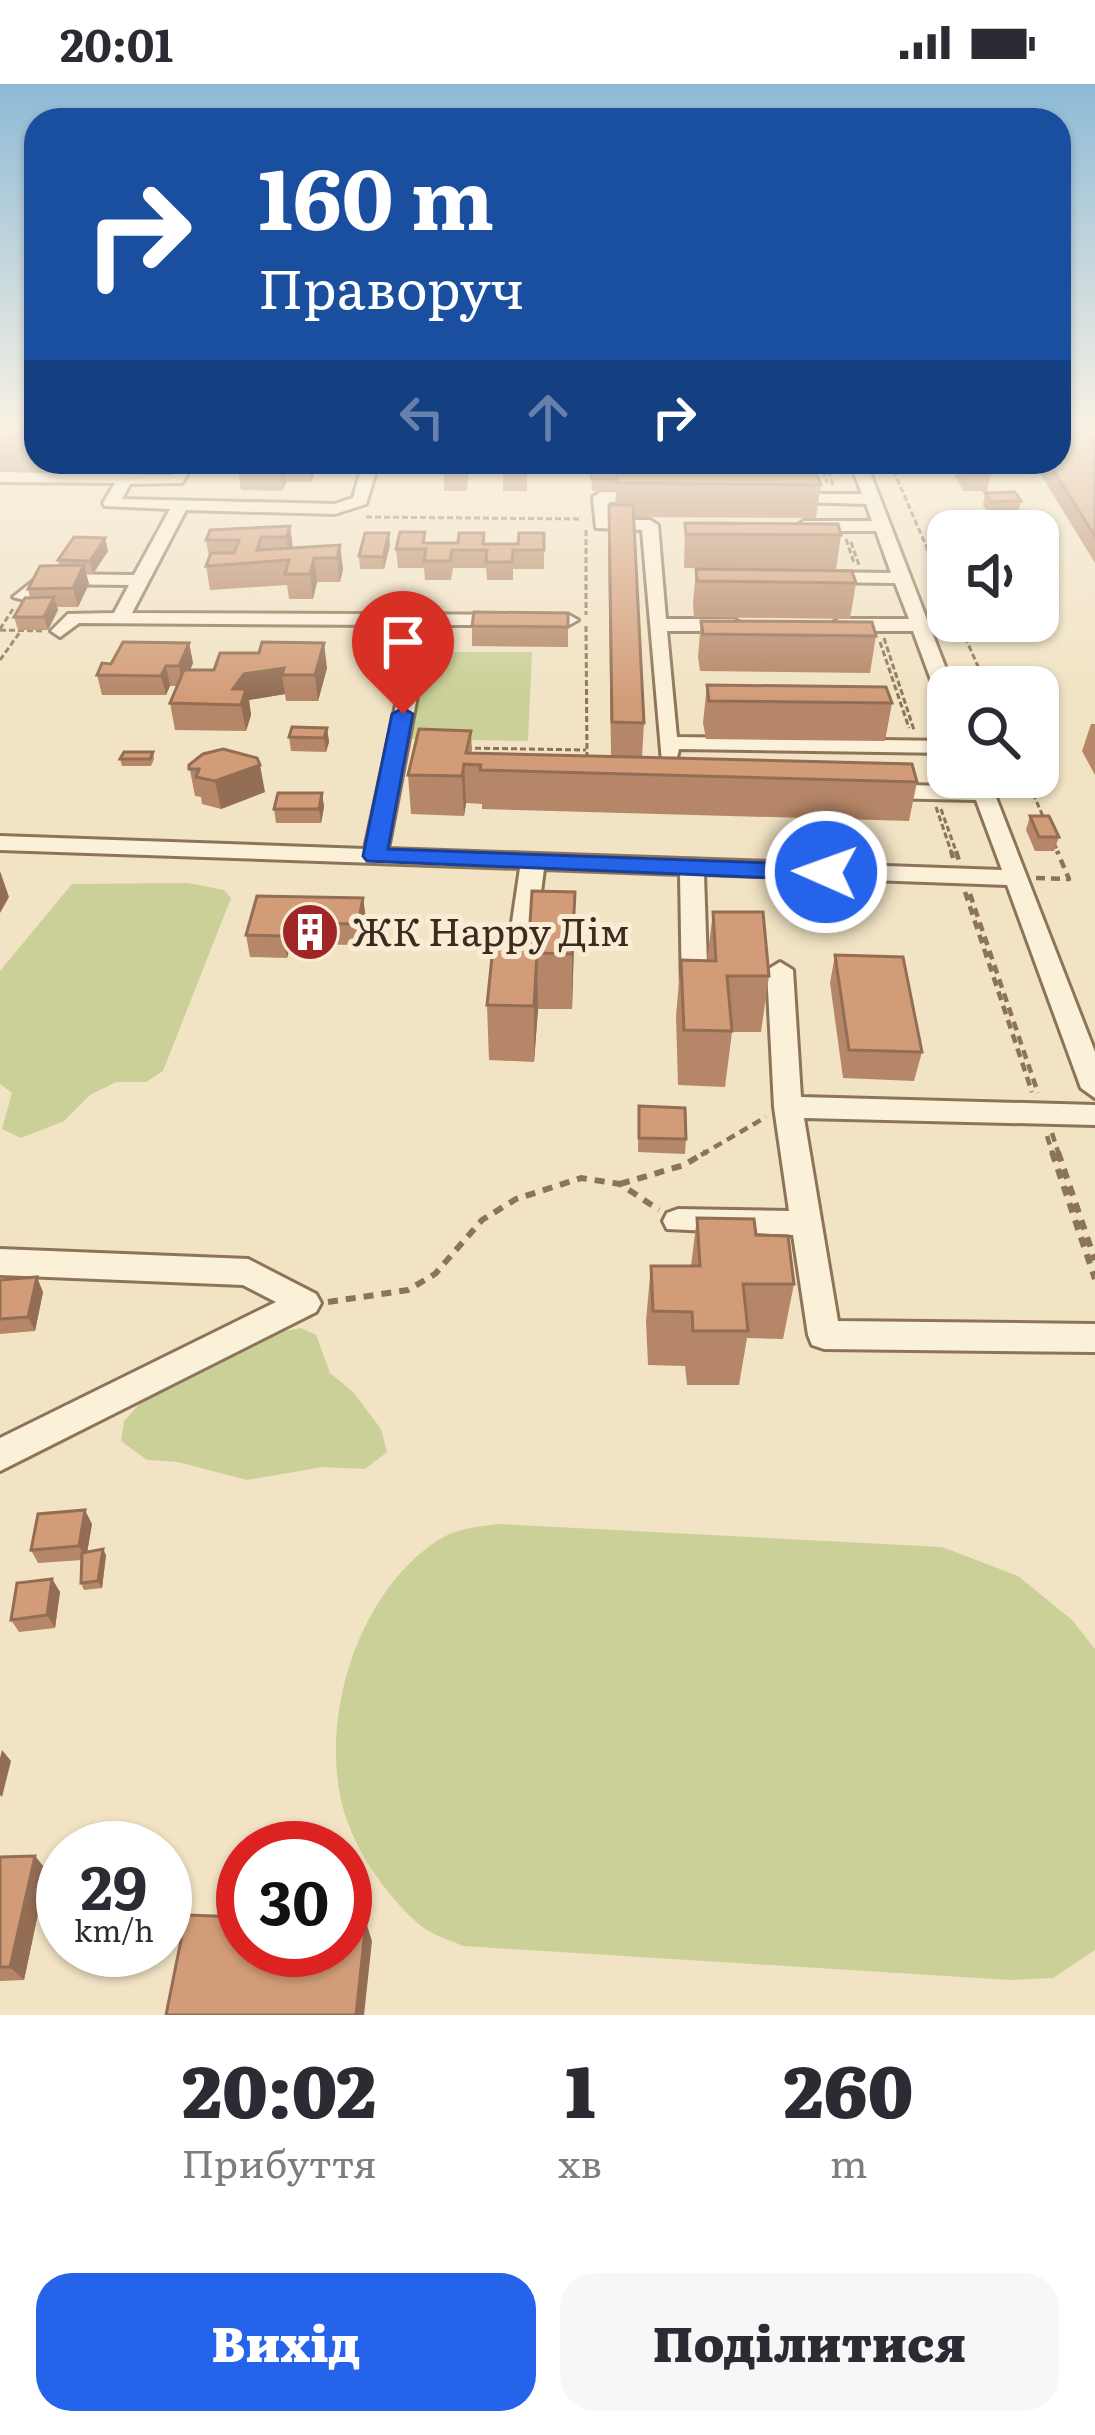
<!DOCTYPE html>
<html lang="uk">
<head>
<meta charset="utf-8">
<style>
  :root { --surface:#fff; --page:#f7f7f7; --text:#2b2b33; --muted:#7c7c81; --accent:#2563eb }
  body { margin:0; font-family:Literata,serif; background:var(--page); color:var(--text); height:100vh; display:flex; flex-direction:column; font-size:45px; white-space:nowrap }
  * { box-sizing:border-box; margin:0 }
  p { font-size:39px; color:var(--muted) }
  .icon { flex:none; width:66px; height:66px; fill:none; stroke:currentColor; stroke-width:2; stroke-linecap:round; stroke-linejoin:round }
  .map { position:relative; height:1931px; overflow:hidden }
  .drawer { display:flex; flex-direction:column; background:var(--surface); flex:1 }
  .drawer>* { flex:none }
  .guide { position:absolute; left:24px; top:24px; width:1047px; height:366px; border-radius:36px; box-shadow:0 3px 9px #0004; background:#1a4fa0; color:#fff; overflow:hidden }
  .controls { position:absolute; left:927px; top:426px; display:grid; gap:24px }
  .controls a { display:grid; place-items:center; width:132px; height:132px; border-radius:24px; background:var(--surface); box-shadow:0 3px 9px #0004; font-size:60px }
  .speed { position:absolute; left:36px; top:1737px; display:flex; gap:24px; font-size:60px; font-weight:700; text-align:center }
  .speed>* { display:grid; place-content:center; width:156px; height:156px; border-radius:50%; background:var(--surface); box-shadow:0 3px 9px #0004; line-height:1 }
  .speed small { font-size:30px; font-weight:400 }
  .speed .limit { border:18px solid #d22; background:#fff; color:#111 }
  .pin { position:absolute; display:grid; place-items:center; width:102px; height:102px; color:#fff; margin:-123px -51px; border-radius:50% 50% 50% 0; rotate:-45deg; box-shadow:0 0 12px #0007 }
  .pin .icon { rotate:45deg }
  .me { position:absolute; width:132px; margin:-66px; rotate:272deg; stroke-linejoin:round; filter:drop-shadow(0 0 9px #0008) }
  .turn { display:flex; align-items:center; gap:42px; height:252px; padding:0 36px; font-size:54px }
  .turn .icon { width:156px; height:156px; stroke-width:2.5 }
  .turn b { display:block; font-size:84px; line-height:102px }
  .lanes { display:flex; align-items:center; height:114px; padding:0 36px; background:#0003; justify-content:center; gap:60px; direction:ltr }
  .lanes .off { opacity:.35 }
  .eta { display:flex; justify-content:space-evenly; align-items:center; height:204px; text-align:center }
  .eta b { font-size:72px; font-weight:800; line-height:84px }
  .button { display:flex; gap:24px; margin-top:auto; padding:24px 36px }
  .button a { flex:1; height:138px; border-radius:36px; background:var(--accent); color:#fff; font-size:48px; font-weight:800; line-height:138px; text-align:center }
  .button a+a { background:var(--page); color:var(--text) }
  .status { display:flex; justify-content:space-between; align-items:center; height:84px; padding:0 60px; background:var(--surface); direction:ltr }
  .status svg { height:33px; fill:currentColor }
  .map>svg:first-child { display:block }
</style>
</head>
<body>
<div class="status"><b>20:01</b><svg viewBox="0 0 49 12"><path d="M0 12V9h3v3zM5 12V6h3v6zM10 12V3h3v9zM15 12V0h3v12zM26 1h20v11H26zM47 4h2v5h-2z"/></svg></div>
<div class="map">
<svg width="1095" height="1931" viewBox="0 0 1095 1931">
  <rect width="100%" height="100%" fill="#f1e3c4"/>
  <!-- green -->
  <path fill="#cad097" d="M427,568H532L528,657L412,655Z
    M188,799L224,806L231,814L163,987L146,998H116L90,1011L64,1037L21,1054L2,1045L12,1009L0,1000V887L72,800Z
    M301,1244L316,1251L330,1289L353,1308L381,1345L387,1368L365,1385L323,1383L247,1396L178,1378L147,1376L121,1357L124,1337L144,1315L263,1251Z
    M499,1440L942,1463L1018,1492L1072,1536L1095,1565V1866L1053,1894L1010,1896L463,1862C450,1856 432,1851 421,1842C385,1812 348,1757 340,1711C323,1623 361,1507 437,1457C456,1444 477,1443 499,1440Z"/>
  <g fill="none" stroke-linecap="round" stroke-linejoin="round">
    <defs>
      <path id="minor" d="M179,378H195L182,399L130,400L122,415L334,420L353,414L363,378H379L366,420L335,430L186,426L132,529L569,531L578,536L569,541H409L426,565L388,765L1002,786L976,716L882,714L871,707L882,700L971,703L972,693H988L1095,968V1014L1081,1004L1007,801L704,790L708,912L695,921L682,912L680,790L544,785L531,886L518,894L505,886L520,784L0,766V752L365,765L408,565L390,541L79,539L60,553L51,547L68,530L114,529L129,501L46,500L28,517L13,513L42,490L134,491L170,425L105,422L103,419L115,399L0,398V388L172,391Z
        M758,378H774L782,410H862L850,378H866L953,603H948V621L938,615L913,547H839L830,541L839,535H909L895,499L818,498L809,493L818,488L891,489L876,447H804L796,442L804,437H872L866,420L769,417Z
        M601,408H651L659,413L651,418H609L610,436H650L658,441L666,535H734L743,541L734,547H667L677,653L948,657V669L679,665L676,678H662L642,446L596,444L593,413Z
        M780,878L793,886L801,1013L1095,1021V1041L804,1034L838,1237L1095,1240V1268L824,1265L812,1261L808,1251L793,1151L667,1145L663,1137L667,1129L678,1125L789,1127L774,1023L767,886Z
        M0,1165L248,1175L316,1210L321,1219L316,1228L0,1387V1354L276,1218L243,1201L0,1191Z"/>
    </defs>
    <!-- minor casing -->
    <use href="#minor" stroke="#8d7459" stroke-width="6"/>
    <!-- path-far2 -->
    <path stroke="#8d7459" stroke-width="3" stroke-dasharray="6 3" stroke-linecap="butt" d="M820,378L827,399
      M826,378L833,401
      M890,378L948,513
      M366,433L582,435
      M586,446V531
      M846,455L854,479
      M851,458L859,481
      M958,537L987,603
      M586,542L587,675
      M0,545L13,525
      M0,546L42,547
      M884,554L914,646
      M880,558L909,644
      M0,576L20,548
      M466,664L586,666
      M1026,693L1045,737
      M936,723L952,770
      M941,725L957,770
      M1054,759L1059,770"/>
    <!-- path-far1 -->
    <path stroke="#8d7459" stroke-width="4.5" stroke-dasharray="9 6" stroke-linecap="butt" d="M951,767L953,774
      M956,767L959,777
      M1036,794L1069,795L1057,767
      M965,808L1032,1008
      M970,810L1038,1009
      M1052,1049L1059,1071
      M1047,1052L1053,1071
      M701,1071L766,1033"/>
    <!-- path -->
    <path stroke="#8d7459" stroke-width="6" stroke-dasharray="10 8" stroke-linecap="butt" d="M1052,1068L1095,1195
      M1058,1068L1095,1176
      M620,1100L684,1081L706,1068
      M328,1218L408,1206L435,1190L482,1136L516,1115L581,1094L620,1100L659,1126"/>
    <!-- minor -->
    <use href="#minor" fill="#fbf0d8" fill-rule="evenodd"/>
  </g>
  <!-- wall -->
  <path fill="#b58667" d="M0,344H36V378H172L173,380L166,390L0,387Z
    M1095,344V479L1033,378H1059Z
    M236,378H320L311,398H287L282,407L241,406Z
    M444,378H470L467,407H444Z
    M503,378H527V407H503Z
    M680,378H710L709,390H780L776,378H815L814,390L821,401L816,434L633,433L644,639L642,673L917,698L909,737L482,725V720L466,719L464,732L411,730L408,691L471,647L472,669L611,672L608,455L609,421H615L616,407H592L591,389L682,390Z
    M948,378H984L991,390L987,407H963Z
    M985,409L1021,417L1018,429L989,430L983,421Z
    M685,439L841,451L836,486L684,484Z
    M290,442L293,464L340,461L343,485L340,498H317L313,515H289L287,501L210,506L206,482L209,473L206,456Z
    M425,448V459H458L484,449V460H518L544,449V485H513V496H487L486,484H453L451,496H425L424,484H398L396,465Z
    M105,454L108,467L93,490H86L89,500L78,523H57L58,526L48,546H18L14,533L30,514L28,505L59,482L58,476Z
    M390,461L384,485H360L359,472Z
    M696,485L856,499L850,535L694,533L693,520Z
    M568,529V563L472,562V542Z
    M701,537L876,552L870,589L700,587L698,573Z
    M189,559L193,579L190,586L327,584L318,617H286L285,610L249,616L251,631L246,647L175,646L170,619L177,602H170L166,611H102L97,591L111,580Z
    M707,601L892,619L885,657L706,655L703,639Z
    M1091,640H1095V691L1082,667Z
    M327,644L329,658L326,668L291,667L289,653Z
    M153,668L154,675L151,682H122L120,675Z
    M189,681L265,708L221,725L202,720L201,713L195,712Z
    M322,709L324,723L321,739H276L274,725Z
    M1030,732L1059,753L1054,767H1035L1026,746Z
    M575,808L572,925H538L534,978L489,976L487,921L529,855Z
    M363,814L366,835L361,861L291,860L287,874L250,873L246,851Z
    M713,828L769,892L761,948H732L725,1003L678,1001L676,932L681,876L707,877Z
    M835,871L922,968L914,997L843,994L830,899Z
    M639,1022L686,1055L685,1070L638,1068Z
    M697,1134L756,1151L794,1200L783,1255L747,1254L739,1301H687L685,1282L648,1281L646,1237L651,1182H691Z
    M0,1196L43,1208L35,1247L0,1250Z
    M92,1440L87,1468L106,1471L102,1504L84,1506L81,1499L82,1476L38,1479L31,1466Z
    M52,1495L60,1508L55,1544L19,1548L11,1536Z
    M35,1772L47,1787L24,1896L0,1897V1773Z"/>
  <!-- shaded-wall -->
  <path fill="#936d54" d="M164,378H172L166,390Z
    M278,378H285L287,398L282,407Z
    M309,378H320L311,398Z
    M290,442L293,466L289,478L286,453Z
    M389,449L390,461L384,485L383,473Z
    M105,454L108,467L93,490L90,477Z
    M340,461L343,485L340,498L337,474Z
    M314,474L317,498L313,515L310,490Z
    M84,481L89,500L78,523L73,504Z
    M54,513L58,526L48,546L44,533Z
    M189,559L193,579L183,602L179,582Z
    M324,559L327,584L318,617L315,591Z
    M166,582L170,602L166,611L161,592Z
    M284,584L282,591L285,610L249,616L251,631L246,647L241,621L233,605L244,590Z
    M327,644L329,658L326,668L324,654Z
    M464,680L466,719L464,732L462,692Z
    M260,681L265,708L221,725L215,697Z
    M322,709L324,723L321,739L319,725Z
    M0,787L9,813L0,829Z
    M575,808L574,863L572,925V870Z
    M363,814L366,835L361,861L358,840Z
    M287,839L291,860L287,874L284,852Z
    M537,869L538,925L534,978V922Z
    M37,1193L43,1208L35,1247L28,1233Z
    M85,1426L92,1440L86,1475L79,1462Z
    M103,1465L106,1471L102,1504L98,1497Z
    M52,1495L60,1508L55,1544L47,1531Z
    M2,1666L11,1677L2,1713L0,1711V1674Z
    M35,1772L47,1787L24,1896L10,1883Z
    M366,1838L372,1857L364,1931H356Z"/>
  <!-- building -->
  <path fill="#d29c78" stroke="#936d54" stroke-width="3" d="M1059,344H1095V452L1048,378H1059Z
    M444,378H468L467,389H443Z
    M503,378H527L526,389H502Z
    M960,378H984L991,390H967Z
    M591,389H633V390H616V395H592Z
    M616,390H817L821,401L617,399Z
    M1015,408L1021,417L991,418L985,409Z
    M609,421H633L644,639L612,638Z
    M685,439L838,440L841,451L686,450Z
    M290,442L286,453H261L257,466L340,461L337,474H314L310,490H285L289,476L206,482L211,469H234L239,456H206L210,446Z
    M400,448H425L423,459H458L459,449H484L483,460H518L519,449H544V466H513L512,478H486L487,466H452L450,477H424L426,465H396Z
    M365,449H389L383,473L359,472Z
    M74,453L105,454L90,477L58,476Z
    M84,481L73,504L28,505L40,482Z
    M696,485L852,487L856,499L697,497Z
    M54,513L44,533H14L25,514Z
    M474,528L568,529V543L472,542Z
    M701,537L872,538L876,552L703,550Z
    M123,558L189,559L179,582H166L161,592L97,591L102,579L111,580Z
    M262,558L324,559L315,591H282L284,584L244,590L233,605H246L241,621L170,619L184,586H214L220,569H259Z
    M707,601L886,603L892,619L709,617Z
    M292,643L327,644L324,654L289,653Z
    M419,645L471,647L466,669L912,680L917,698L480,686L481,681L464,680L462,692L408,691Z
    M223,665L257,674L260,681L215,697L196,693L199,685H189V681L203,670Z
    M124,668H153L150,675H120Z
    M278,709H322L319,725H274Z
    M1030,732H1049L1059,753H1039Z
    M532,807L575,808L572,870L537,869L534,922L487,921L494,854L529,855Z
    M257,812L363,814L358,840L287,839L284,852L246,851Z
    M713,828H763L769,892H727L732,947L684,946L681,876L716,877Z
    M835,871L903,873L922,968L849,966Z
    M639,1022L685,1024L686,1055L639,1054Z
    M697,1134L754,1135L756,1151L788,1152L794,1200H743L748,1247H693L692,1228L653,1227L651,1182H700Z
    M37,1193L28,1233L0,1235V1196Z
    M85,1426L79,1462L31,1466L38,1430Z
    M103,1465L98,1497L81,1499L82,1469Z
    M52,1495L47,1531L11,1536L17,1499Z
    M35,1772L10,1883H0V1773Z
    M186,1831L243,1833V1866H345V1837L366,1838L356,1931H166Z"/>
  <!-- sky -->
  <linearGradient id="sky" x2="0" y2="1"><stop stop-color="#8dbad6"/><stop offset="0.56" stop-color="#f9f2e4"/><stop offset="1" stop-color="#f9f2e4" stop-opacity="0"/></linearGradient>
  <rect width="1095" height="614" fill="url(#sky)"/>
  <!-- route -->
  <path fill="#2563eb" stroke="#184099" stroke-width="3" d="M403,624L413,630L388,765L826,781L838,788L826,796L367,777L363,772L392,630Z"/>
  <!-- icons -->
  <defs>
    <symbol id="building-disc" viewBox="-11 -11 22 22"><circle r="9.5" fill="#a02527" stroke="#f8edd4"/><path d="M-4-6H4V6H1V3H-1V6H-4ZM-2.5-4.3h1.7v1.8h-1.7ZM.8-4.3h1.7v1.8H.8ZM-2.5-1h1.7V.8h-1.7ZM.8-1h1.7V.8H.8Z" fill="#fff"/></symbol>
  </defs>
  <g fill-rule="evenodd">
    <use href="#building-disc" x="277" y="815" width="66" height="66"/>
  </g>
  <g text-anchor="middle" stroke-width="10" stroke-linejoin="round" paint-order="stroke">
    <!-- poi labels -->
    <g font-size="39" fill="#3c2c1e" stroke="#f8edd4" text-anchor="start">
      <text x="352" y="862">ЖК Happy Дім</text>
    </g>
  </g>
</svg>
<div class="controls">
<a><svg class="icon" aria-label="sound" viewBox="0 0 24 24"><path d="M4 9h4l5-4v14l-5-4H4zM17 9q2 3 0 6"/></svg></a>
<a><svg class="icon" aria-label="search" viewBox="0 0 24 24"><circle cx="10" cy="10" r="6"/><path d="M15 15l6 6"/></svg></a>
</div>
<div class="speed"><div>29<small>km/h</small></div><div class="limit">30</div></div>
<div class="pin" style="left:403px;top:630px;background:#d93025"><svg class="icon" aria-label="arrive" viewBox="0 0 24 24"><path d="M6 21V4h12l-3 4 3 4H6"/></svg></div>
<svg class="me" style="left:826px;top:788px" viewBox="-20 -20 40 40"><circle r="17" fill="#2563eb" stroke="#fff" stroke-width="3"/><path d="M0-11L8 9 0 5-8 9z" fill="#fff"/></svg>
<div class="guide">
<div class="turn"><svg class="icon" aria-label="right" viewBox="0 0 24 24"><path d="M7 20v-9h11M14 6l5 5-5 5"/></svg><div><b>160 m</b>Праворуч</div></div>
<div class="lanes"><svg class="icon off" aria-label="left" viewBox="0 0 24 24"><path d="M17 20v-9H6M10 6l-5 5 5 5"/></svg><svg class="icon off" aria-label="ahead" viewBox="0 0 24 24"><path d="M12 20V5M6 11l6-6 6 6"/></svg><svg class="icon" aria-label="right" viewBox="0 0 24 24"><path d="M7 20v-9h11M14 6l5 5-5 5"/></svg></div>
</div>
</div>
<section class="drawer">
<div class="eta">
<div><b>20:02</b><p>Прибуття</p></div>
<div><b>1</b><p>хв</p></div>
<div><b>260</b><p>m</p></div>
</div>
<div class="button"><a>Вихід</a><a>Поділитися</a></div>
</section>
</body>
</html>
